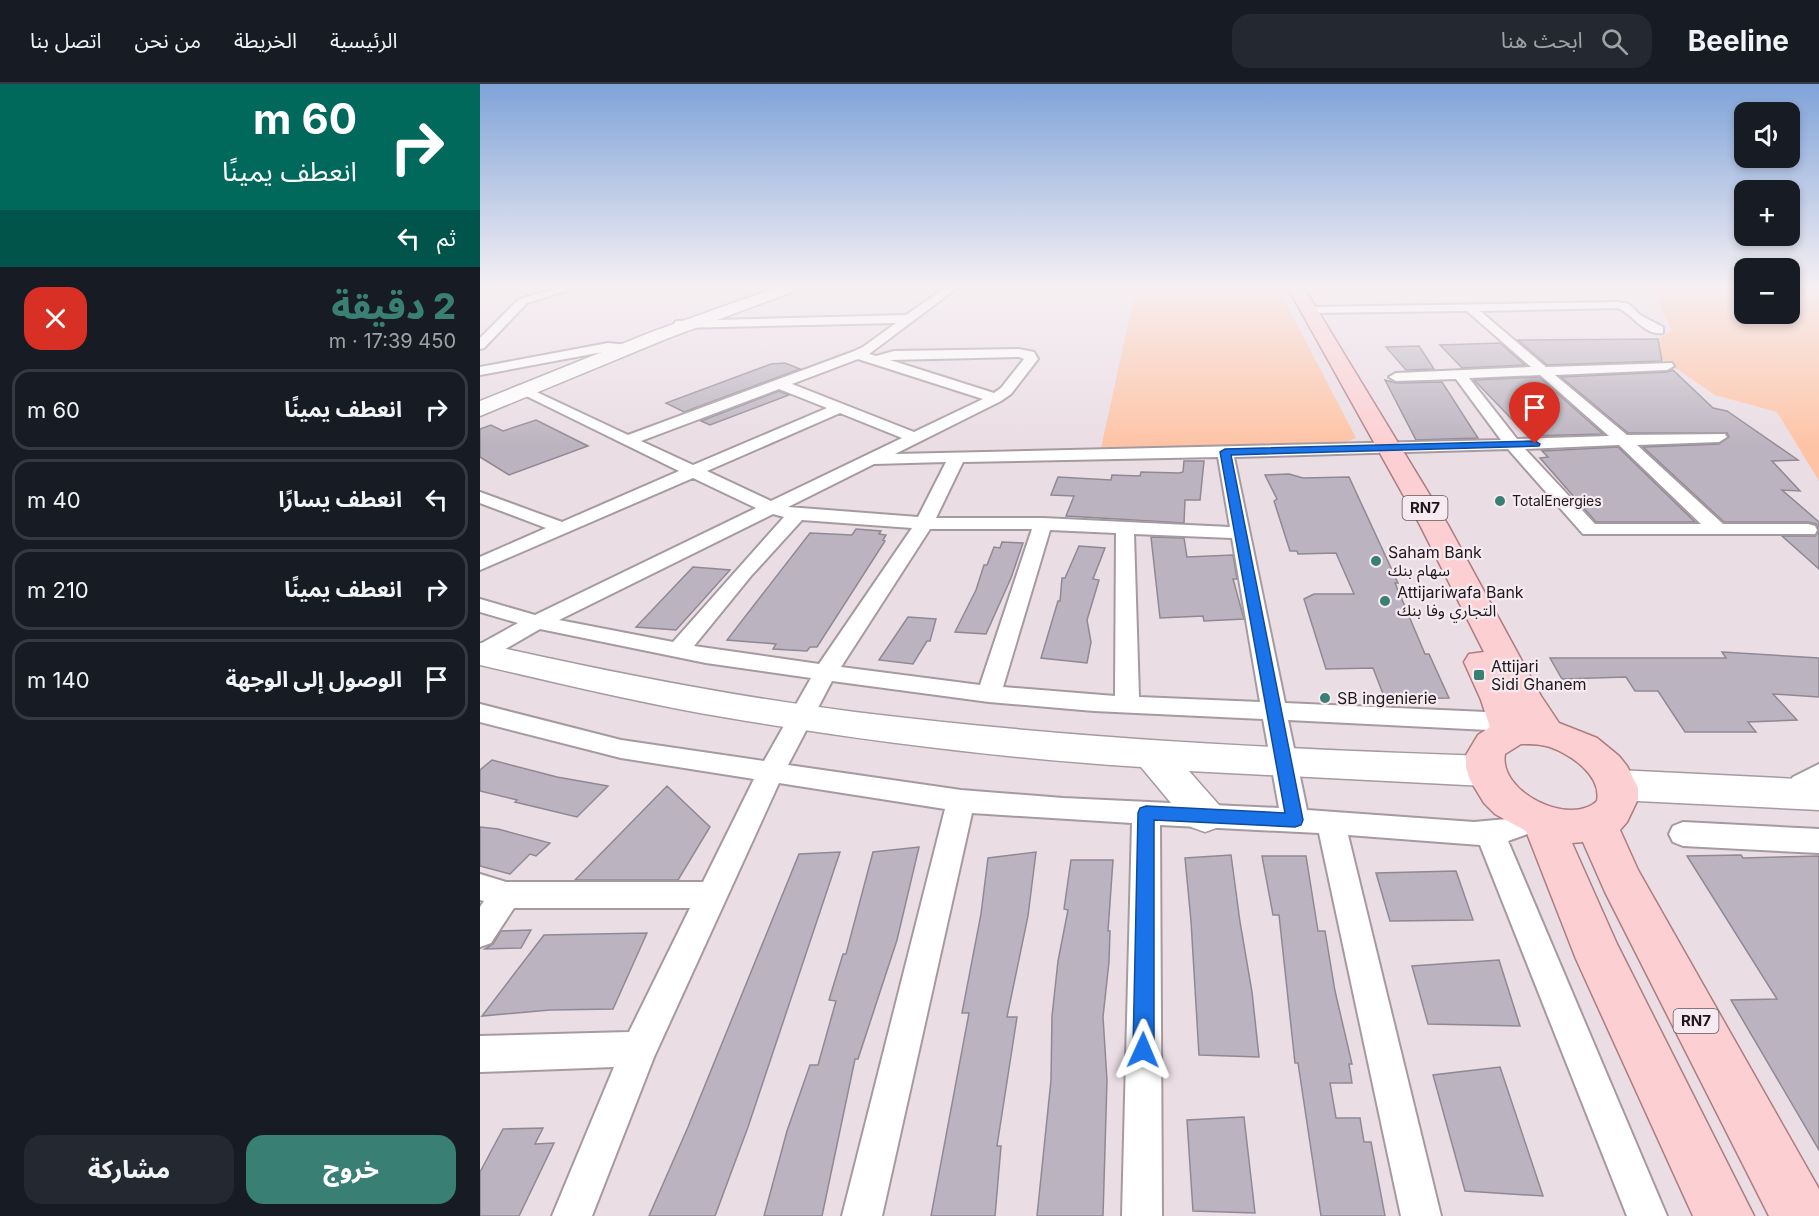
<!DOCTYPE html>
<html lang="ar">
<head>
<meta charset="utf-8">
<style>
  :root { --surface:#171b24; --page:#242831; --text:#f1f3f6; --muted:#9ea1a6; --line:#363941; --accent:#3a7f74 }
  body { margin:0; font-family:Inter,"Noto Sans Arabic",sans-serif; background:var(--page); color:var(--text); direction:rtl; height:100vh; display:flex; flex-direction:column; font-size:22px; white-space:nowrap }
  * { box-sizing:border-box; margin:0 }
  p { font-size:20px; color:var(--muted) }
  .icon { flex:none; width:33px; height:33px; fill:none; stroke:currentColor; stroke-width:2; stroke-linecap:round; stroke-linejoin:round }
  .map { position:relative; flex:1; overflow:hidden; direction:ltr }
  .details { display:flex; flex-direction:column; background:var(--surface); width:480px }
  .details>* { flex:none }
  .top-card { background:#00695c; color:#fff; overflow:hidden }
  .fabs { position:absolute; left:1254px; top:18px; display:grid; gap:12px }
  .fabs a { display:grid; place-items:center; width:66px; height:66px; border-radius:12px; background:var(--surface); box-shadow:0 3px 9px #0003; font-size:30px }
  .pin { position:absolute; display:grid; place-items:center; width:51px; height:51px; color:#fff; margin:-62px -26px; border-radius:50% 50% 50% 0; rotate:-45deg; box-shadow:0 0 6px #0007 }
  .pin .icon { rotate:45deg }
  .me { position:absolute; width:66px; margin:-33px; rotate:1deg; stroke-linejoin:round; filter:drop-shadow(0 0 4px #0008) }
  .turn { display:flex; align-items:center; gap:21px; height:126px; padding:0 24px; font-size:27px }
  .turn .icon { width:78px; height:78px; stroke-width:2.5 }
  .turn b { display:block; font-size:42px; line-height:51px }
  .then { display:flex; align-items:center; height:57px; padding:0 24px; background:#0003; gap:12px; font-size:22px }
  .round { display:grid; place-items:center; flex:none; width:63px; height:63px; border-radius:18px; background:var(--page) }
  .overview { display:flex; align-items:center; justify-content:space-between; height:102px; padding:0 24px }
  h1 { font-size:36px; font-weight:800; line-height:45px; color:var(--accent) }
  .cta { display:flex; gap:12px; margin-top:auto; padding:12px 24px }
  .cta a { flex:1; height:69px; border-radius:18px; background:var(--accent); color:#fff; font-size:24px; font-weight:800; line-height:69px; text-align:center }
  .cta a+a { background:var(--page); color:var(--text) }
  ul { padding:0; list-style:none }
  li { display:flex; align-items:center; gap:18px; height:81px; margin:0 12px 9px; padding:0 12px; border:3px solid var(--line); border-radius:18px }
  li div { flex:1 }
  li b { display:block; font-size:22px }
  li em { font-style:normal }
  header { display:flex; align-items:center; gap:36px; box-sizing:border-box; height:84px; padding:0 30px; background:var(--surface); border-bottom:2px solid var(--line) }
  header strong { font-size:28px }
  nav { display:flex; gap:33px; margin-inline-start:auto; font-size:21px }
  .search { width:420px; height:54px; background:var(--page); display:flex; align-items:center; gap:15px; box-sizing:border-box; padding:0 21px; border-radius:18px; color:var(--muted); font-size:22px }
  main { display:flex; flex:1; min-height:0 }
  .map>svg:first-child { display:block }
</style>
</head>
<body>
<header>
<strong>Beeline</strong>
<div class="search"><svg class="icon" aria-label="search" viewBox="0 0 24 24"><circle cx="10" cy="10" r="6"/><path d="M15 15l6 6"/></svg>ابحث هنا</div>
<nav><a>الرئيسية</a><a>الخريطة</a><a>من نحن</a><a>اتصل بنا</a></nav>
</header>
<main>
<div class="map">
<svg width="1339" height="1132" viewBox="0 0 1339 1132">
  <rect width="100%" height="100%" fill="#eadde4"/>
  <!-- green -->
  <path fill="#fec3a5" d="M656,204H798L876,354L860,360L621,364Z
    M1172,204H1264V230H1310V204H1339V397L1297,328L1235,311L1181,274L1178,255L1192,247Z"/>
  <!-- building -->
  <path fill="#bbb4c0" stroke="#8f8993" stroke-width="1.5" d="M1178,255L1182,277L1067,281L1038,256Z
    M1020,259L1045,281L982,284L960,261Z
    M939,262L954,285L926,286L906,263Z
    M305,279L320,285L204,328L186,319L291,280Z
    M1193,286L1233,324L1247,327L1318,376L1292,377L1320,407L1302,406L1339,438V445L1336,440L1328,438H1244L1163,363L1239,360L1249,353L1247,349H1148L1081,293L1187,288Z
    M1059,293L1123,350L1048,352L994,296Z
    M905,296L916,299L962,298L998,354L936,356Z
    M299,307L309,311L230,341L221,337Z
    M56,336L108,362L29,391L0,373V345L11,341L23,347Z
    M1138,363L1215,438H1116L1060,374L1068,373L1062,367Z
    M704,377H724L720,416H705L704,439L586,432L594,412L571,411L578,393L631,396L632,391L660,392L661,388L699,389L703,388Z
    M809,390L823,394L869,393L918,499H915L945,570H949L969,614L905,615L893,584L846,585L824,515L834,510H874L856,469L818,470L817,467H810L794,417L797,415L785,391Z
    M376,445L401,447L399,450L406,451L403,456L405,457L337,563H330L327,567L293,565L296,560L247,556L330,449L372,451Z
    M1339,447V485L1302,452H1335Z
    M671,453L704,454L707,473L753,471L757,495H753L764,535L724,537L723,532L680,534Z
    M522,458L543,459L531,494L506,550L475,548L496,506L504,481H507L514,463L520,464Z
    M599,462L625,464L613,495L619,496L607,536L611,558L607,579L561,574L578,517H580L582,494H585Z
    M213,483L250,486L196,546L156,543Z
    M428,533L456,535L450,557H447L433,580L399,576Z
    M1242,568L1339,574V613L1293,610L1317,636L1268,638L1276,648H1205L1178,607H1155L1146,593L1082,595L1070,574H1246Z
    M12,676L77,693L128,702L97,733L35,718L37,716L0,707V686Z
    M187,702L230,743L198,796H95Z
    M0,743L18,745L70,759L56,772L50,770L30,790L0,782Z
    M439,763L417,856L378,975H375L342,1132H284L307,1047L330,981H338L356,917L349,916L363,870H366L393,768Z
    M360,768L268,1043L235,1132H169L208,1043L319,770Z
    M556,768L548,832L527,933H537L517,1062H521L515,1132H451L489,929H482L501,830L508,774Z
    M751,771L760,838L772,908L779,973L719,971L711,837L705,774Z
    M1261,771L1263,774L1339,772V1066L1251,916L1297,915L1207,772Z
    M782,772H826L838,847H845L855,907L872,980H869L872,999H850L856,1034H880L884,1058H891L905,1132H841L818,979H815L799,831H793Z
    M591,776H633L628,847H630L629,878L623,933L627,996L623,1132H557L571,996L572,932L578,877L588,826L584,825Z
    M976,787L993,836L910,837L896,789Z
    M51,846L41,864L5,865L13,860L21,847Z
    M167,849L133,925L70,926L2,932L64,851Z
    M1019,876L1040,942L948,940L932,882Z
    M1020,983L1063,1112L985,1107L953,991Z
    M764,1033L775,1129L713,1127L707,1036Z
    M63,1044L55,1060L74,1059L39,1132H0V1088L23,1045Z"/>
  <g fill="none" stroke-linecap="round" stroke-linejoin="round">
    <defs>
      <path id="street" d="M79,204H95L47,219L4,264L0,265V254L39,215Z
        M465,204H477L389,270L396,272L414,267L539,265L554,268L558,275L531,310L521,317L415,370L1021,356L976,295L916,297L909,293L916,289L1051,283L987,227L829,229L823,226L829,223L1138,218L1149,220L1160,231L1183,243V249C1164,252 1153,230 1138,224L1000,227L1066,283L1192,279L1194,282L1187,286L1075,291L1147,351L1245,350L1247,353L1239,358L1157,361L1243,440H1328L1335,442L1337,446L1335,450H1103L1028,365L754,373L805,619L1028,629L1037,632L1040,638L1037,644L1028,647L808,636L827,726L994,738L1027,735L1057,724L1067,727L1071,735L1067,743L1028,757L1187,1132H1147L1000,761L868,751L961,1132H921L839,749L680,741L682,1132H642L652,739L492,729L402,1132H362L465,725L299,699L174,973L112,1132H72L134,983L0,988V952L149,948L210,824H34L11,859L0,863V823L4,817L0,816V790L26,798H223L274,695L141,674L0,638V620L141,656L284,677L331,594L226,579L60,545L8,575L0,577V560L38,539L0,528V515L55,531L276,424L213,394L0,486V473L66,444L0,419V408L82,438L199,387L36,307L38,304H48L148,351L372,268L383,263L416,239L200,244L194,240L196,237L426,231ZM539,273L544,275L521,304L514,309L410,276ZM378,275L503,315L434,348L312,300ZM1060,291L1129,352L1037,355L989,294ZM299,305L347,324L213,381L161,357ZM360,329L422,354L291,417L227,387ZM1139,361L1221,440H1115L1045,365ZM738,373L750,443L563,434H456L483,378ZM466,378L438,433L308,423L394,380ZM293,430L304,433L193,558L79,536ZM322,436L432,444L339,580L214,562L271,492ZM450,445H552L500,601L361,583ZM570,446L636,449L635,612L523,603ZM654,450L752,454L780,618L659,613ZM352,597L509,618L614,627L783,635L799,724L583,714L481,706L308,681Z
        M128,259L148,261L154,265L148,269L128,267L0,291V283Z
        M1339,680V703C1324,712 1323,724 1303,717L1299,710L1313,693Z
        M1203,738L1339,745V769L1203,762L1193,758L1189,750L1193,742Z"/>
      <path id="secondary" d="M295,204H317L315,207L186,255L0,332V317L174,247Z
        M0,559C124,587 249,612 375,628C585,654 795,665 1005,672L1019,677L1024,687L1019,697L1005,702L709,687L739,721L745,732L739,743L725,748L711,743L661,683C523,674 386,657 249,634C165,620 83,600 0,581Z
        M1137,686L1339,696V726L1137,716L1123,712L1117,701L1123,690Z"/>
      <path id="primary" d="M808,204H824L968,441L1061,612L1079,639L1117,654L1139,672L1147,682L1158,704V715L1147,738L1140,746L1158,786L1339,1105V1132H1289L1125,808L1103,758L1092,759L1137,860L1274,1132H1213L1096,875L1046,747L1015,730L1004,719L990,696L986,683V671L998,651L1010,643L1001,616L984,578L989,570L1004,568L940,441ZM1041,660C1051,660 1061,660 1070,663C1092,671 1122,692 1117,717C1090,743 1018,708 1025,670Z"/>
    </defs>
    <!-- street casing -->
    <use href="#street" stroke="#a69aa1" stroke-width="4"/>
    <!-- secondary casing -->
    <use href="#secondary" stroke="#a69aa1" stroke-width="3"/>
    <!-- primary casing -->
    <use href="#primary" stroke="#ad7c7f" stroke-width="3"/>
    <!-- street -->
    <use href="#street" fill="#fff" fill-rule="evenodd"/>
    <!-- secondary -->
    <use href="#secondary" fill="#fff" fill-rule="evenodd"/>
    <!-- primary -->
    <use href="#primary" fill="#fcd0d3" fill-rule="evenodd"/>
  </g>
  <!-- sky -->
  <linearGradient id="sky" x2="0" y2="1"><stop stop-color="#80a3d9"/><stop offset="0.56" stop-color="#f6f0f3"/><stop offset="1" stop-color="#f6f0f3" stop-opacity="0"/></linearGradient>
  <rect width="1339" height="362" fill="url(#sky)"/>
  <!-- route -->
  <path fill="#1a73e8" stroke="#114b97" stroke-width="1.5" d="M1055,357L1060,360L1059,362L751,371L823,736L821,741L815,743L674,736V966L671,974L663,977L656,974L653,966L658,729L660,724L666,722L805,729L740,368L745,365Z"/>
  <!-- markers -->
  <g fill="#3a7f74" stroke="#f7eaf1" stroke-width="2">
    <circle cx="1020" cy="417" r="6"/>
    <circle cx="896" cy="477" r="6"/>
    <circle cx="905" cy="517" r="6"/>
    <rect x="993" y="585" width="12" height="12" rx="3"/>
    <circle cx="845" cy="614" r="6"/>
  </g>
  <g text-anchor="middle" stroke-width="4.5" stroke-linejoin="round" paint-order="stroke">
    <!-- far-poi labels -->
    <g font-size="14" fill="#1e1a1c" stroke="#f7eaf1" text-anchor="start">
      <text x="1032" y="422">TotalEnergies</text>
    </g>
    <!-- shield labels -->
    <g fill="#f7eaf1" stroke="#5f585c" stroke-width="1.5">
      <rect x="922.5" y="412" width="45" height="24" rx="4.5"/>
      <rect x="1193.5" y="925" width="45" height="24" rx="4.5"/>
    </g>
    <g font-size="15" font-weight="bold" fill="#1e1a1c">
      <text x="945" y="429">RN7</text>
      <text x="1216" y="942">RN7</text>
    </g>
    <!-- poi labels -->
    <g font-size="16" fill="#1e1a1c" stroke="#f7eaf1" text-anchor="start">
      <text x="908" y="474">Saham Bank<tspan x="908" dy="18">سهام بنك</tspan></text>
      <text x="917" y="514">Attijariwafa Bank<tspan x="917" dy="18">التجاري وفا بنك</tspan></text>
      <text x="1011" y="588">Attijari<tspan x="1011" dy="18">Sidi Ghanem</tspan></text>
      <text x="857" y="620">SB ingenierie</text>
    </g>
  </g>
</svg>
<div class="fabs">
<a><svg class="icon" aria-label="sound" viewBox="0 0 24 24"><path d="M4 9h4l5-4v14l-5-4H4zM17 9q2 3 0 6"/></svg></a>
<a>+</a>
<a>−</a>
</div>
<div class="pin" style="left:1055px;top:360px;background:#d93025"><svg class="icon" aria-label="arrive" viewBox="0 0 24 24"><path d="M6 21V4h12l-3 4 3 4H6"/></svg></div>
<svg class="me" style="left:663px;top:966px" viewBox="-20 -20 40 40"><path d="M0-17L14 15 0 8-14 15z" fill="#1a73e8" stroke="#fff" stroke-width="4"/></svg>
</div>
<section class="details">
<div class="top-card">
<div class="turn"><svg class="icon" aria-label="right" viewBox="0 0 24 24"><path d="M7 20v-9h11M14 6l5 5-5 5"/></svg><div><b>60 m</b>انعطف يمينًا</div></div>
<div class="then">ثم<svg class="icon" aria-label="left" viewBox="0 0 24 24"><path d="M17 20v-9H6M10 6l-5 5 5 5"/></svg></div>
</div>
<div class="overview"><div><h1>2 دقيقة</h1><p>450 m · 17:39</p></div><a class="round" style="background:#d93025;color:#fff"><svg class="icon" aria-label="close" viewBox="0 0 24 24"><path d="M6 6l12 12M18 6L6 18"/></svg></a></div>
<ul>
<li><svg class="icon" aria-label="right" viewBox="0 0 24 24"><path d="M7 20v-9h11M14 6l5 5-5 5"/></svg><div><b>انعطف يمينًا</b></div><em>60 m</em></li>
<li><svg class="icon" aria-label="left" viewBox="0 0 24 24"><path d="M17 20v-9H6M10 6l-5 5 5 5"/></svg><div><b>انعطف يسارًا</b></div><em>40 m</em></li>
<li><svg class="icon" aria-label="right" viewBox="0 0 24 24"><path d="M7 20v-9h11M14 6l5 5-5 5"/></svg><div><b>انعطف يمينًا</b></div><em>210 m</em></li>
<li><svg class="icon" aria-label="arrive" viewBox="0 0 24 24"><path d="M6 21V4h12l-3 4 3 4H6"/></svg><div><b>الوصول إلى الوجهة</b></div><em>140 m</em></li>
</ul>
<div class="cta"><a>خروج</a><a>مشاركة</a></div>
</section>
</main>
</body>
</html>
